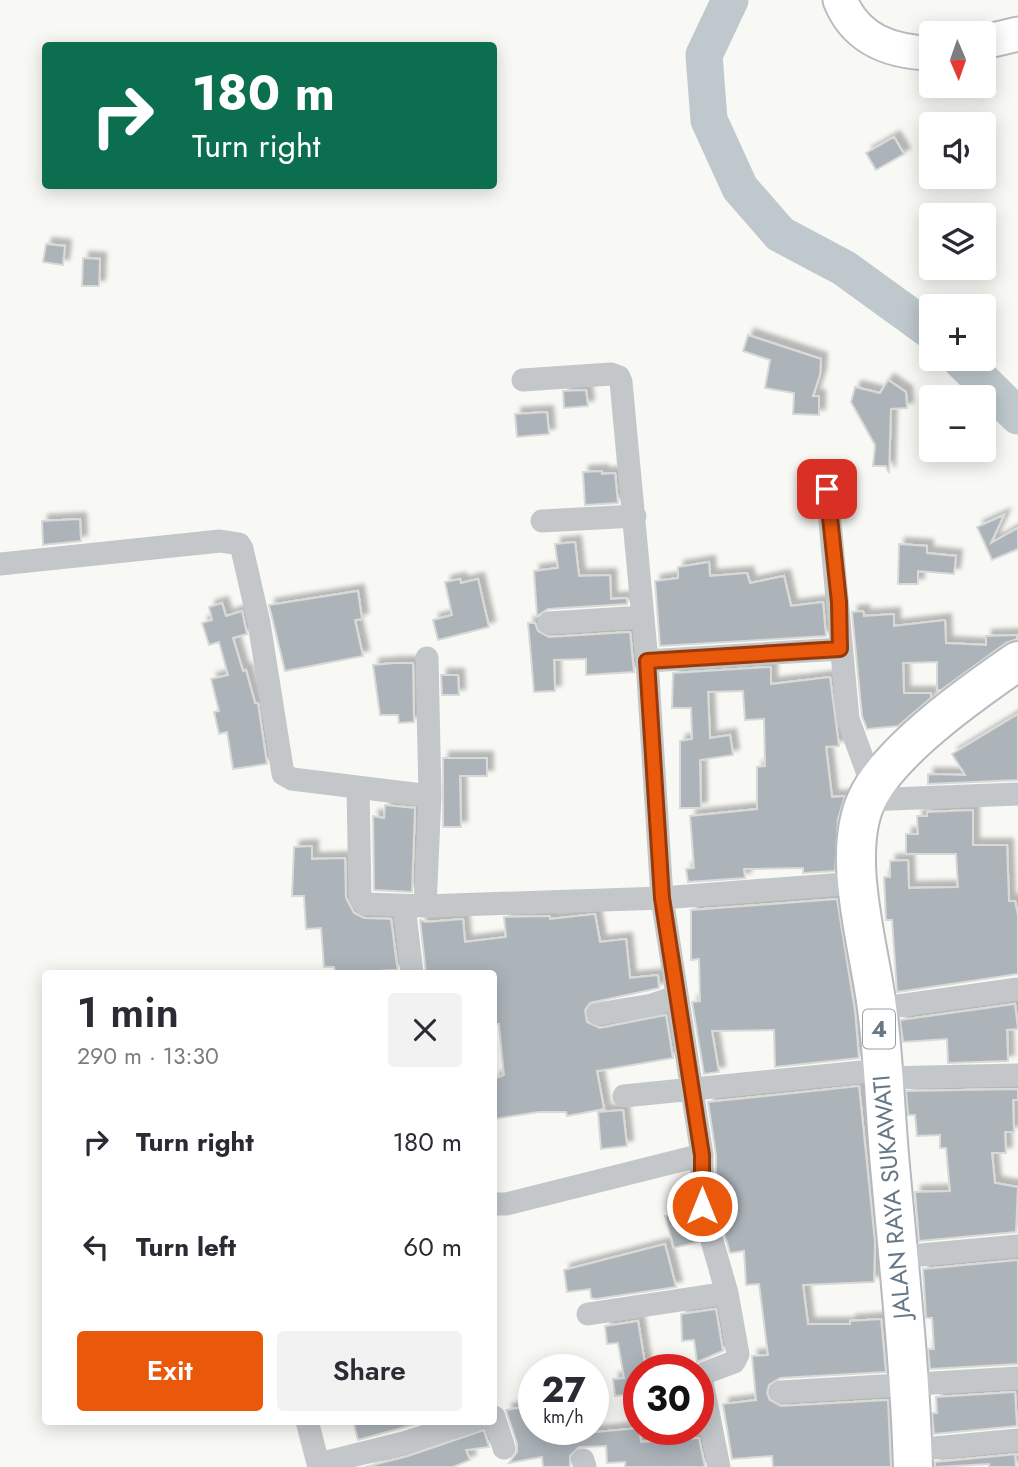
<!DOCTYPE html>
<html lang="en">
<head>
<meta charset="utf-8">
<style>
  :root { --surface:#fff; --page:#f2f2f3; --text:#2b2b33; --muted:#7c7c81; --accent:#ea580c }
  body { margin:0; font-family:Jost,sans-serif; background:var(--page); color:var(--text); height:100vh; display:flex; flex-direction:column; font-size:26px; white-space:nowrap }
  * { box-sizing:border-box; margin:0 }
  p { font-size:23px; color:var(--muted) }
  .icon { flex:none; width:38px; height:38px; fill:none; stroke:currentColor; stroke-width:2; stroke-linecap:round; stroke-linejoin:round }
  .map { position:relative; flex:1; overflow:hidden }
  .drawer { position:absolute; left:42px; top:970px; width:455px; height:455px; display:flex; flex-direction:column; background:var(--surface); border-radius:7px; box-shadow:0 4px 18px #0003 }
  .drawer>* { flex:none }
  .guide { position:absolute; left:42px; top:42px; width:455px; height:147px; border-radius:7px; box-shadow:0 4px 18px #0003; background:#0b6e4f; color:#fff; overflow:hidden }
  .needle { width:46px; rotate:178deg }
  .tools { position:absolute; left:919px; top:21px; display:grid; gap:14px }
  .tools a { display:grid; place-items:center; width:77px; height:77px; border-radius:7px; background:var(--surface); box-shadow:0 4px 18px #0003; font-size:35px }
  .speed { position:absolute; left:518px; top:1354px; display:flex; gap:14px; font-size:35px; font-weight:700; text-align:center }
  .speed>* { display:grid; place-content:center; width:91px; height:91px; border-radius:50%; background:var(--surface); box-shadow:0 4px 18px #0003; line-height:1 }
  .speed small { font-size:18px; font-weight:400 }
  .speed .limit { border:10px solid #d22; background:#fff; color:#111 }
  .pin { position:absolute; display:grid; place-items:center; width:60px; height:60px; color:#fff; margin:-30px; border-radius:14px; box-shadow:0 4px 10px #0006 }
  .me { position:absolute; width:77px; margin:-38px; rotate:0deg; stroke-linejoin:round; filter:drop-shadow(0 0 5px #0008) }
  .turn { display:flex; align-items:center; gap:24px; height:147px; padding:0 35px; font-size:32px }
  .turn .icon { width:91px; height:91px; stroke-width:2.5 }
  .turn b { display:block; font-size:49px; line-height:60px }
  .round { display:grid; place-items:center; flex:none; width:74px; height:74px; border-radius:7px; background:var(--page) }
  .head { display:flex; align-items:center; justify-content:space-between; height:119px; padding:0 35px }
  h1 { font-size:42px; font-weight:600; line-height:52px }
  .primary-button { display:flex; gap:14px; margin-top:auto; padding:14px 35px }
  .primary-button a { flex:1; height:80px; border-radius:7px; background:var(--accent); color:#fff; font-size:28px; font-weight:600; line-height:80px; text-align:center }
  .primary-button a+a { background:var(--page); color:var(--text) }
  ul { padding:0; list-style:none }
  li { display:flex; align-items:center; gap:21px; height:105px; padding:0 35px }
  li div { flex:1 }
  li b { display:block; font-size:26px }
  li em { font-style:normal }
  .map>svg:first-child { display:block }
</style>
</head>
<body>
<div class="map">
<svg width="1018" height="1467" viewBox="0 0 1018 1467">
  <defs>
    <filter id="shadow"><feDropShadow dx="6" dy="-6" stdDeviation="2" flood-color="#0004"/></filter>
  </defs>
  <rect width="100%" height="100%" fill="#f8f8f5"/>
  <g fill="none" stroke-linecap="round" stroke-linejoin="round">
    <!-- river -->
    <path stroke="#bec8cd" stroke-width="37" d="M730,0L704,55L709,120L740,188L780,234L844,268L931,331
      M960,359L1018,416"/>
  </g>
  <!-- building -->
  <path fill="#acb4ba" stroke="#d9d9d7" stroke-width="2" filter="url(#shadow)" d="M894,137L904,154L876,170L866,153Z
    M46,244L65,246L63,265L43,262Z
    M83,258L100,259L99,286H82Z
    M748,335L821,359L820,375L813,396H819V415L793,414L794,393L765,388L770,360L743,351Z
    M888,380L906,392L907,408L891,409L889,473L886,466H873L875,445L851,402L855,387L880,393Z
    M586,390L588,406L564,408L563,391Z
    M547,412L549,434L517,437L515,414Z
    M602,471V474L615,473L618,503L585,505L583,472Z
    M1004,515L991,543L1018,528V549L992,560L977,527Z
    M80,519L81,541L43,545L42,521Z
    M575,542L579,576L610,575L611,599L627,598V604L548,609L537,616L534,571L558,568L555,544Z
    M899,544L927,546V553L956,556L954,574L918,571V584H898Z
    M709,562L710,576L747,573L750,583L784,576L791,606L823,602L826,636L660,646L655,581L678,578V567Z
    M460,579L461,583L478,579L489,627L438,640L433,620L452,615L445,582Z
    M358,591L362,619L355,620L363,656L285,671L269,605Z
    M222,603L226,616L242,611L247,634L233,638L243,671L246,670L255,703H258L267,764L233,769L227,732L219,734L214,712L219,711L211,679L228,675L219,642L209,645L202,623L212,620L209,607Z
    M863,611L864,616L894,614V626L945,620L946,643L986,645V636L1017,635V639L1006,643L941,690H937V662L903,663L904,693H931V698L898,726L867,729L862,716L852,612Z
    M528,623H535L538,631L549,637L630,632L634,672L586,675V659L554,660L555,691L534,692Z
    M395,663H413L414,722L399,723L398,715H380L373,665Z
    M771,667V684L830,677L839,746L826,747L832,797L845,796L838,819L835,871L803,873V868L744,869L745,878L688,882L686,869L694,868L690,816L757,809V767L765,766L764,719L745,720L743,691L708,692L710,738L730,735L733,755L700,760L701,808H680V741L692,739L691,708H672L673,673Z
    M441,675H458L459,695H442Z
    M1018,714V780L928,784V774L965,775L952,754Z
    M443,758H487V776H460L461,827H443Z
    M385,805L415,808L412,892L374,890L373,816L384,818Z
    M973,810V845H1007L1009,901H1015L1018,915V974L897,992L892,920H886L884,877H890V861L908,860L909,888L958,887L956,854H906V834H918L917,816H927V812Z
    M312,846V859L345,858L346,898L354,913L364,918L391,919L398,973L395,970L335,973L334,967H324L321,928L306,929L304,896H292L294,847Z
    M837,899L855,1011L859,1058L775,1067L774,1030L712,1031L719,1072L704,1074L692,1002L700,1001L699,959L691,960V910Z
    M595,914L600,942L626,939L630,978L658,975L659,988L590,1003L585,1010L587,1022L600,1028L666,1015L673,1058L597,1071L604,1109L567,1116L566,1112H539L494,1119V1079L504,1075L499,1024H494V973H426L420,920L426,922L463,919L465,942L506,937L504,917L550,916V919Z
    M1015,1004L1018,1029L1007,1030L1008,1061L948,1063L947,1039L903,1042L900,1020Z
    M859,1086L875,1242L874,1282L803,1285L808,1324H850V1321L881,1319L886,1372L780,1378L769,1385L767,1393L770,1400L781,1406L888,1400L891,1467H773L772,1456L732,1459L723,1404L756,1400L752,1356L768,1355L759,1284L746,1285L744,1251L730,1253L716,1204V1155L708,1102Z
    M1018,1089V1100H1013L1014,1132H1005L1006,1153H992L995,1183L1018,1187L1016,1232L919,1241L915,1192L950,1191L946,1148H940V1135L917,1136L915,1115H908L906,1091Z
    M623,1110L627,1146L601,1149L598,1112Z
    M688,1201L698,1242L674,1248L665,1216L673,1214L671,1206Z
    M665,1244L676,1287L596,1299L591,1298L590,1289L567,1292L564,1270Z
    M1018,1260V1364L930,1369L928,1349H934L932,1318H926L923,1269Z
    M716,1309L723,1351L697,1362L694,1340L682,1341L681,1314Z
    M638,1321L646,1370H639V1415L630,1416L626,1395L615,1396L613,1379L624,1378L618,1343L607,1344L605,1326Z
    M1015,1392L1017,1426L934,1434L932,1413H937L936,1397Z
    M529,1406L534,1430H564V1435L639,1428L641,1442L699,1438L705,1467H625V1462L607,1463L606,1446L579,1447L570,1456V1467H543L542,1457L509,1463L517,1452V1444L506,1410Z
    M353,1421H426L358,1440Z
    M484,1430L489,1447L466,1450L470,1460L453,1467H365L408,1456Z
    M1018,1454L1015,1456L1016,1467H989V1464L935,1467V1462Z"/>
  <g fill="none" stroke-linecap="round" stroke-linejoin="round">
    <defs>
      <path id="secondary" d="M840,0C856,40 891,52 931,53
        M984,42L1018,34"/>
      <path id="trunk" d="M913,1467C910,1367 899,1266 890,1166C885,1114 884,1061 877,1008C870,949 840,855 867,799C890,750 973,692 1018,661"/>
    </defs>
    <!-- secondary casing -->
    <use href="#secondary" stroke="#b7bcc1" stroke-width="37"/>
    <!-- trunk casing -->
    <use href="#trunk" stroke="#b6b9bd" stroke-width="42"/>
    <!-- minor -->
    <path stroke="#c3c7ca" stroke-width="23" d="M523,380L611,374L619,377L621,382L647,661L662,898L857,883
      M827,489L848,719L867,771L880,780
      M542,521L635,516
      M0,564L220,541L239,544L242,549L259,623L283,774L292,779L430,796
      M549,623L643,617
      M647,661L840,649
      M358,788L360,897L365,904L425,906L662,898L702,1155V1206L727,1293L588,1314
      M866,800L1018,794
      M404,906L412,973
      M425,906L430,796L427,658
      M877,1009L1018,989
      M598,1014L652,1005L676,997
      M881,1078L1018,1075
      M624,1096L881,1070
      M494,1204H506L702,1155
      M899,1257L1018,1246
      M781,1392L1018,1378
      M494,1417L504,1448
      M307,1421L319,1467
      M913,1450L1018,1440
      M583,1460L585,1467
      M319,1464L404,1443L473,1421
      M719,1467L702,1382L705,1373L734,1362L738,1354L727,1293"/>
    <!-- secondary -->
    <use href="#secondary" stroke="#fff" stroke-width="33"/>
    <!-- trunk -->
    <use href="#trunk" stroke="#fff" stroke-width="38"/>
  </g>
  <g fill="none" stroke-linecap="round" stroke-linejoin="round">
    <defs>
      <path id="route" d="M702,1206V1155L662,898L647,661L840,649L839,602L827,489"/>
    </defs>
    <!-- route casing -->
    <use href="#route" stroke="#983908" stroke-width="18"/>
    <!-- route -->
    <use href="#route" stroke="#ea580c" stroke-width="12"/>
  </g>
  <g text-anchor="middle" stroke-width="7" stroke-linejoin="round" paint-order="stroke">
    <!-- shield labels -->
    <rect fill="#fff" stroke="#94a0aa" stroke-width="2" x="863" y="1009.5" width="32" height="39" rx="5"/>
    <g font-size="23" font-weight="bold" fill="#667786">
      <text x="879" y="1037">4</text>
    </g>
    <!-- street labels -->
    <g font-size="24" fill="#667786" stroke="#fff">
      <text transform="translate(892 1197) rotate(-95)" y="8">JALAN RAYA SUKAWATI</text>
    </g>
  </g>
</svg>
<div class="tools">
<a><svg class="needle" viewBox="-14 -14 28 28"><path d="M0-13l5 13h-10z" fill="#e53935"/><path d="M0 13l5-13h-10z" fill="#7c7c81"/></svg></a>
<a><svg class="icon" aria-label="sound" viewBox="0 0 24 24"><path d="M4 9h4l5-4v14l-5-4H4zM17 9q2 3 0 6"/></svg></a>
<a><svg class="icon" aria-label="layers" viewBox="0 0 24 24"><path d="M12 4l9 5-9 5-9-5zM3 14l9 5 9-5"/></svg></a>
<a>+</a>
<a>−</a>
</div>
<div class="speed"><div>27<small>km/h</small></div><div class="limit">30</div></div>
<div class="pin" style="left:827px;top:489px;background:#d93025"><svg class="icon" aria-label="arrive" viewBox="0 0 24 24"><path d="M6 21V4h12l-3 4 3 4H6"/></svg></div>
<svg class="me" style="left:702px;top:1206px" viewBox="-20 -20 40 40"><circle r="17" fill="#ea580c" stroke="#fff" stroke-width="3"/><path d="M0-11L8 9 0 5-8 9z" fill="#fff"/></svg>
<div class="guide">
<div class="turn"><svg class="icon" aria-label="right" viewBox="0 0 24 24"><path d="M7 20v-9h11M14 6l5 5-5 5"/></svg><div><b>180 m</b>Turn right</div></div>
</div>
<section class="drawer">
<div class="head"><div><h1>1 min</h1><p>290 m · 13:30</p></div><a class="round"><svg class="icon" aria-label="close" viewBox="0 0 24 24"><path d="M6 6l12 12M18 6L6 18"/></svg></a></div>
<ul>
<li><svg class="icon" aria-label="right" viewBox="0 0 24 24"><path d="M7 20v-9h11M14 6l5 5-5 5"/></svg><div><b>Turn right</b></div><em>180 m</em></li>
<li><svg class="icon" aria-label="left" viewBox="0 0 24 24"><path d="M17 20v-9H6M10 6l-5 5 5 5"/></svg><div><b>Turn left</b></div><em>60 m</em></li>
</ul>
<div class="primary-button"><a>Exit</a><a>Share</a></div>
</section>
</div>
</body>
</html>
